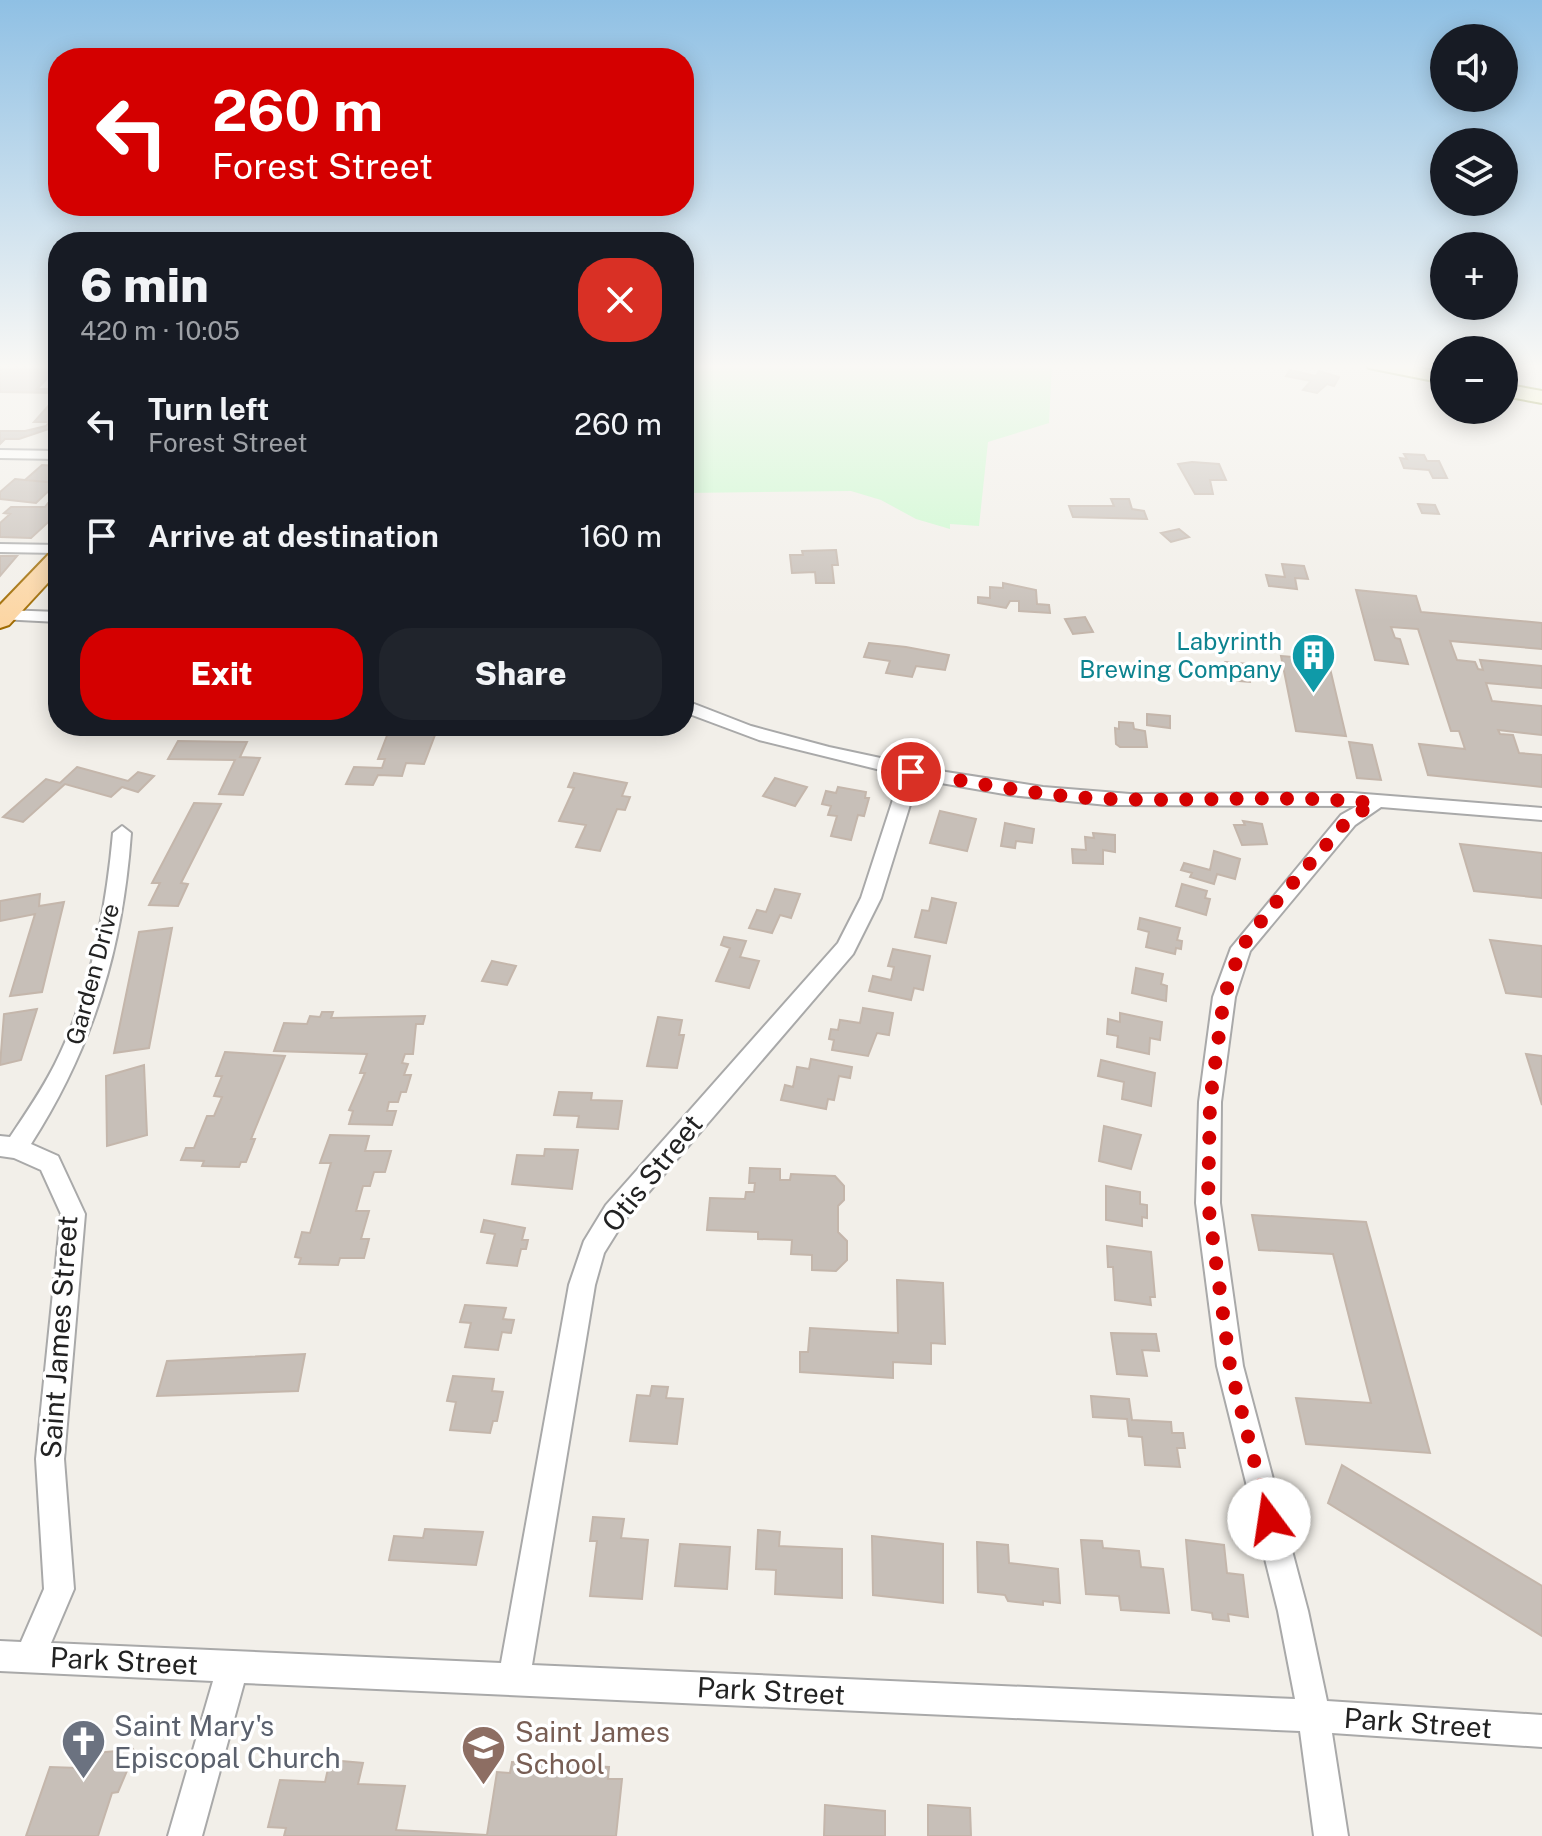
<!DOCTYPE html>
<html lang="en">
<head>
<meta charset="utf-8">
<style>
  :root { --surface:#171b24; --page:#20242c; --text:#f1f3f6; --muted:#9ea1a6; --accent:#d40000 }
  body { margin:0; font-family:"Public Sans",sans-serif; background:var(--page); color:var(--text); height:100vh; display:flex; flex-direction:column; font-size:30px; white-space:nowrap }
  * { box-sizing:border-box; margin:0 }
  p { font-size:26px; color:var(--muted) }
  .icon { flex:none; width:44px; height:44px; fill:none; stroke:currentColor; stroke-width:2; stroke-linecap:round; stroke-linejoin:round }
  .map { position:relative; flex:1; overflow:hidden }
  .details { position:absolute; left:48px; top:232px; width:646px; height:504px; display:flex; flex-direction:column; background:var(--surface); border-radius:32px; box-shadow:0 4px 20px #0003 }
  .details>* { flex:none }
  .guide { position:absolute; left:48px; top:48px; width:646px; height:168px; border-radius:32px; box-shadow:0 4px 20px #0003; background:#d40000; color:#fff; overflow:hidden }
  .controls { position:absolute; left:1430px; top:24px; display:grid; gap:16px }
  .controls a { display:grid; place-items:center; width:88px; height:88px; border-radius:50%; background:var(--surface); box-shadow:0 4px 20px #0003; font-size:40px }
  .pin { position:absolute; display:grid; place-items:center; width:68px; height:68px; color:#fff; margin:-34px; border:4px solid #fff; border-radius:50%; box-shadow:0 2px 8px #0007 }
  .me { position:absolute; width:88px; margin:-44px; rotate:346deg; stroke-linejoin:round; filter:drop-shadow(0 0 6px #0008) }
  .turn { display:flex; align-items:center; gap:28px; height:168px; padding:0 32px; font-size:36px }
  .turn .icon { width:104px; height:104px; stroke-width:2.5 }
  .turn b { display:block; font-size:56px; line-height:68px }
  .round { display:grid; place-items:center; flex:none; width:84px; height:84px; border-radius:32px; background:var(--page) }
  .head { display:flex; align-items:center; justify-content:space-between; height:136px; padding:0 32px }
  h1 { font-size:48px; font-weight:800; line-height:60px }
  .cta { display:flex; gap:16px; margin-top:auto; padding:16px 32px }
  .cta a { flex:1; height:92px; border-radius:32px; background:var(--accent); color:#fff; font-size:32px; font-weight:800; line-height:92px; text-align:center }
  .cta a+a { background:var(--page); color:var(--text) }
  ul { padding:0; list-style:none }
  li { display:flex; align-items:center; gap:24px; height:112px; padding:0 32px }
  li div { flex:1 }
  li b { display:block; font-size:30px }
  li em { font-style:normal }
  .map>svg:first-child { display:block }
</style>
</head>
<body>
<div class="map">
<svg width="1542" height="1836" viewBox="0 0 1542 1836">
  <rect width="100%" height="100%" fill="#f2efe9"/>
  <!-- park -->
  <path fill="#c8facc" d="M684,364H1052L1049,423L988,442L979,526L950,524V529L916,519L881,500L851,491L684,493Z"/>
  <!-- building -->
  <path fill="#c7bfb8" stroke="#c4b6ab" stroke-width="2" d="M0,366L58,367L37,389H58V393L0,392Z
    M1290,370L1316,376L1319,371L1339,377L1334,386L1327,384L1317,393L1303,390L1311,381L1286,376Z
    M58,395V423L55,427L19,439H5L0,444V431H25L46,426L49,422H34Z
    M1404,454L1424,455L1427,461H1439L1447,478H1433L1429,470L1404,468L1400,458L1407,459Z
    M1192,462L1219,464L1226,480H1210L1213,494H1195L1178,464Z
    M42,465L58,466V483L25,480Z
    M15,479L25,480L57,483L36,503L0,499V492Z
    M1111,499H1129L1132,509L1144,511L1147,519L1073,517L1069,506H1114Z
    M48,503L58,504V513L31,538L0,537V523L10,514L4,513L11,507H45Z
    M1418,504L1435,505L1439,514L1422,513Z
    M1179,529L1189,537L1171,542L1161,533Z
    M836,550L838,565H832L834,583H816L815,572L792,573L790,555H803L802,551Z
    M0,556H17L0,576Z
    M1282,564L1304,566L1308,579L1295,578L1297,589L1269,586L1266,575L1285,577Z
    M1003,583L1036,590L1037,604L1049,605L1050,613L1019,611V601H1010L1006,608L978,603V597L990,598V587L1003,588Z
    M1356,590L1416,596L1421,612L1542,623V649L1450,641L1457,660L1475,662L1478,669L1483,670L1480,660L1542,666V688L1486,683L1492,701L1542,706V735L1498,730L1500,734L1513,735L1519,753L1542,755V787L1428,775L1419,744L1465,749L1459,731H1451L1418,629L1391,627L1395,638L1400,639L1408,664L1375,660Z
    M1085,617L1093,632L1073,634L1065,619Z
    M869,643L906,647L949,655L945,670L916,666L912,677L886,673L890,661L864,657Z
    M1281,656L1328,660L1346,736L1296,731Z
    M1225,662L1248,664L1250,682L1227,680Z
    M1147,714L1170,716V728L1147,725Z
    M1119,722L1133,723L1134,729L1145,731L1147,747H1120L1116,744L1115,728L1119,729Z
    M388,733L435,735L424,764L406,763L402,776L378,775L373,785L346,784L354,767L382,768L385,759H378Z
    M178,741L247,742L240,757L260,758L243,795L219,794L235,760L168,759Z
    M1349,742L1372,745L1381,780L1357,778Z
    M77,767L128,781L138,772L154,776L138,792L122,787L111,797L65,784L23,822L3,817L46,779L60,783Z
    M574,773L627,783L622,796L630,797L625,810L617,809L600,851L576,847L586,825L559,821L574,788L568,787Z
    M775,778L807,787L795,806L763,796Z
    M838,787L866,792L865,798H869L864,816L858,815L851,840L831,836L837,816L828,815L831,806L822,804L826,791L836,793Z
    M194,803L221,804L181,883L188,884L178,906L149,905L160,883H152Z
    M940,811L976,819L967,851L930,843Z
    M1243,821L1262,824L1267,844L1242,845L1234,825H1245Z
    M1005,823L1034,829L1032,843L1016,841L1015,848L1001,846Z
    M1093,833L1115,835V852L1103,850V864L1073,863L1072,849L1086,850L1085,837L1094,838Z
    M1460,844L1542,853V898L1474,891Z
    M1214,851L1240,859L1235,879L1217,874L1214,884L1190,877L1192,873L1181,870L1184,863L1210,870Z
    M1182,884L1207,891L1205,898L1210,899L1206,915L1176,906Z
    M775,889L800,894L791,918L780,915L772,933L749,928L757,910L766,912Z
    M40,894L39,906L64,902L42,992L10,996L35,914L0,921V901Z
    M932,898L956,903L946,943L915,937L922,910L929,911Z
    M1140,918L1180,928L1177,940L1182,941L1181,949L1176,948L1175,954L1146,947L1149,932L1138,929Z
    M172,928L149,1048L114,1053L139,932Z
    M724,937L746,941L740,957L759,961L749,988L716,981L730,948L721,945Z
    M1490,940L1542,946V997L1506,993Z
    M893,949L930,956L923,990L914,988L911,1000L869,991L873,976L891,980L894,967L888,966Z
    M492,961L516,966L507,985L482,981Z
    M1136,968L1163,974L1161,984L1167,986L1166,1001L1132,993Z
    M863,1008L893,1013L889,1035L877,1033L868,1056L832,1050L834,1040L829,1039L831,1029L838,1030L840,1020L860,1023Z
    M37,1009L21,1060L0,1065L4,1014Z
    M322,1012H333L331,1018L425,1016L423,1024H416L413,1054H405L402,1063L408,1064L404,1075H411L406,1092H401L398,1102H389L387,1111H396L392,1125L349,1124L353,1111L349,1110L365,1073H360L367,1054L274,1051L284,1023L307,1024L310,1016L320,1017Z
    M1120,1013L1162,1022L1160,1040L1150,1038L1149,1054L1117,1047L1118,1036L1107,1034L1108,1019L1120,1022Z
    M658,1017L682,1020L679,1035H684L677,1068L647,1066Z
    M225,1052L285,1056L251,1139H255L246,1162H241L239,1167L202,1166L204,1161L181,1160L186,1148H194L207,1116H214L222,1097L214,1096L222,1076H216Z
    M1526,1054L1542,1056V1105Z
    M811,1059L852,1067L850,1078L839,1076L834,1100L828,1099L826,1109L781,1100L785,1085L793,1087L797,1067L809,1069Z
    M1101,1060L1155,1073L1151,1106L1122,1099L1124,1082L1098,1076Z
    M144,1065L147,1135L107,1146L106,1076Z
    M559,1092L592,1093L591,1100L622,1101L618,1129L577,1127L579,1116L554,1115Z
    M1104,1126L1141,1135L1131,1169L1099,1161Z
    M330,1135L369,1136L365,1151H391L385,1172H374L370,1186H363L356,1211H369L361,1239H369L364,1258H340L338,1265L299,1264L301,1258L295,1257L302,1232L310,1233L331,1163H320Z
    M545,1149L578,1150L572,1189L512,1184L517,1155L544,1156Z
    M750,1168L780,1169V1180H790L791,1174L835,1176L844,1186V1200L838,1206V1232L847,1241V1260L836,1271L812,1270V1255L791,1254L792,1240L758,1239V1232L707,1230L710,1198L745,1199L746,1192H754L755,1183H749Z
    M1106,1186L1140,1192V1204L1147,1205V1218L1142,1217V1226L1106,1220Z
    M1252,1215L1366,1222L1430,1453L1306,1444L1296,1398L1371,1403L1333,1254L1259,1250Z
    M484,1220L525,1228L522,1240H528L526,1249H521L517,1266L487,1263L495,1234L481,1232Z
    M1107,1246L1151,1252L1155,1297H1150L1151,1305L1115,1300L1113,1267H1108Z
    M897,1280L943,1283L945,1344L931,1343V1364L893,1362V1378L800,1372V1352H808L810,1328L898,1333Z
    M465,1305L506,1308L503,1319L514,1320L511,1333L502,1332L498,1350L465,1347L471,1323L460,1322Z
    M1111,1333L1156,1334L1159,1351L1142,1350L1147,1376L1117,1374Z
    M305,1354L298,1391L157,1396L167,1361Z
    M453,1376L494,1379L492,1391L503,1392L497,1421H493L490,1433L450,1430L456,1402L447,1401Z
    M652,1386L668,1387L666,1398L683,1399L677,1444L630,1441L637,1395L650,1396Z
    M1091,1396L1129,1399L1132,1420L1171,1422L1172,1433H1183L1185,1448H1177L1180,1467L1145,1465L1142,1437L1129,1436L1127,1419L1093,1417Z
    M1342,1465L1542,1586V1636L1328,1503Z
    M593,1517L624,1519L621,1538L648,1540L642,1599L590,1596L597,1541H590Z
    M425,1529L483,1532L476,1565L389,1560L394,1536L423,1538Z
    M758,1530L780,1532L779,1546L842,1549V1598L775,1594L776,1570L756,1569Z
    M872,1536L943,1544V1603L873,1595Z
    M1081,1540L1102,1541L1103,1548L1139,1551L1141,1567L1163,1569L1169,1613L1121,1610L1119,1596L1086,1594Z
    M1186,1540L1224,1545L1227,1573L1243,1575L1248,1617L1228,1614L1229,1621L1213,1619L1212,1613L1192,1610Z
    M977,1542L1008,1545L1009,1563L1058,1569L1060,1603L1043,1601V1605L1008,1601L1005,1595L978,1592Z
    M680,1544L730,1547L727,1589L675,1586Z
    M122,1747L132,1748L135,1752L118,1792L112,1793L98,1836H26L50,1767L79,1768L84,1754L117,1751Z
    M330,1760L363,1763L358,1784L405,1786L396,1830L487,1835L497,1772L510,1773L512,1762L609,1767L608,1779H622L616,1836H284L286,1828L268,1827L280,1780L325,1782Z
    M825,1805L885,1811V1836H824Z
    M928,1805L970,1808L971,1836H928Z"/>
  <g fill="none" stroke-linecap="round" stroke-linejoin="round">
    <defs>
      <path id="minor" d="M0,450L58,451V459L0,458Z
        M0,544L58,545V553L0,552Z
        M4,610L58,612V622L0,619V611Z
        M684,700L751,726L829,747L946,772L1043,787L1130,794L1352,793L1542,808V820L1381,807L1355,825L1250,951L1235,997L1221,1102L1220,1203L1243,1366L1308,1611L1327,1701L1542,1715V1747L1332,1733L1348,1836H1314L1300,1731L244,1683L202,1836H168L213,1681L0,1671V1641L21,1642L44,1589L36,1459L61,1214L41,1170L14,1158L0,1156V1136L10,1137C26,1113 42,1090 55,1064C90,994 106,911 113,833L122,826L131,833C123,948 93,1047 31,1144L58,1156L85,1214L64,1459L74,1589L51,1643L501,1663L569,1285L584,1241L606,1205L838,943L861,898L901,775L759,740L684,712ZM918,779L1010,795L1107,805L1357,806L1341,815L1231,948L1213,997L1199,1102L1196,1203L1217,1366L1278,1611L1295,1699L532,1665L595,1285L604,1253L624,1221L853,954L881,898Z"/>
      <path id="secondary" d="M1366,364H1399L1444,373V383L1369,368Z
        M1504,384L1542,391V403L1504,396Z"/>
      <path id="primary" d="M58,551V572L9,625L0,628V605L50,553Z"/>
    </defs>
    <!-- minor casing -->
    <use href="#minor" stroke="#a9a9a9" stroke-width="4"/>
    <!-- secondary casing -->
    <use href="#secondary" stroke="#707d05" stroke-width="4"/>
    <!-- primary casing -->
    <use href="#primary" stroke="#a06b00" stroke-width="4"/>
    <!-- minor -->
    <use href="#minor" fill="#fff" fill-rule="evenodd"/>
    <!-- secondary -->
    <use href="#secondary" fill="#f7fabf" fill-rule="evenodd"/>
    <!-- primary -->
    <use href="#primary" fill="#fcd6a4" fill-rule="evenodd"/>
  </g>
  <!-- sky -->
  <linearGradient id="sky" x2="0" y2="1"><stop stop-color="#8fc0e4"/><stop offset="0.59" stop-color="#f9f8f5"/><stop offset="1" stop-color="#f9f8f5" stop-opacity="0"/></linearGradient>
  <rect width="1542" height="621" fill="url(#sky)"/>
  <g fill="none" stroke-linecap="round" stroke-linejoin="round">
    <!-- route -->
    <path stroke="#d40000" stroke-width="14" stroke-dasharray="0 25.2" d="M911,772C977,783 1044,797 1111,799C1199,802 1286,794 1374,803L1348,820L1271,908L1241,948L1224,997L1210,1102L1208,1203L1230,1366L1269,1519"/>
  </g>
  <!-- icons -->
  <defs>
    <symbol id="building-pin" viewBox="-11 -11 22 30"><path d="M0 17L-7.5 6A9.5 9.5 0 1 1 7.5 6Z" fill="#0f9aa8" stroke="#fff"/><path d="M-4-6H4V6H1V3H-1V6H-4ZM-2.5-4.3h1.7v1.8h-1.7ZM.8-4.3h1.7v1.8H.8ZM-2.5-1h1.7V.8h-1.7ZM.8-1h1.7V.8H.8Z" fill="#fff"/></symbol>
    <symbol id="church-pin" viewBox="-11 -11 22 30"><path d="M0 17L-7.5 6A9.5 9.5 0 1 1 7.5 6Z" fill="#6b7280" stroke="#fff"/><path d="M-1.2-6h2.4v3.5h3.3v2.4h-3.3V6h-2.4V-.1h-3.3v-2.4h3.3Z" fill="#fff"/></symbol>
    <symbol id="school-pin" viewBox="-11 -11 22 30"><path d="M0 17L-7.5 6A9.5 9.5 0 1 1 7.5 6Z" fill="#8d6e63" stroke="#fff"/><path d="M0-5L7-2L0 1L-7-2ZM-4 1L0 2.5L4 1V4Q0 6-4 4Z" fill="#fff"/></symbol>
  </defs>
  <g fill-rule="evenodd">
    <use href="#building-pin" x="1288" y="630" width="51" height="69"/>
    <use href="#church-pin" x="58" y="1716" width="51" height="69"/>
    <use href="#school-pin" x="458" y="1722" width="51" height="69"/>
  </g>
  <g text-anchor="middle" stroke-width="7" stroke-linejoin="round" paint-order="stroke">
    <!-- culture labels -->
    <g font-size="24" fill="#0d838f" stroke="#fff" text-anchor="end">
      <text x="1282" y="650">Labyrinth<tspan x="1282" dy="28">Brewing Company</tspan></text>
    </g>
    <!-- street labels -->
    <g font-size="24" fill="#222" stroke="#fff">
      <text transform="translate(93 974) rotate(-75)" y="8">Garden Drive</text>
    </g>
    <!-- near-street labels -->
    <g font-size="28" fill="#222" stroke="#fff">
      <text transform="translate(652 1173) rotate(-51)" y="10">Otis Street</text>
      <text transform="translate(59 1337) rotate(-86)" y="10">Saint James Street</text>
      <text transform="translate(124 1661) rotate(3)" y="10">Park Street</text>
      <text transform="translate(771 1691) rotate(3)" y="10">Park Street</text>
      <text transform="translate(1418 1723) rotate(4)" y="10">Park Street</text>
    </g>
    <!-- near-worship labels -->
    <g font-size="28" fill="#5b616d" stroke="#fff" text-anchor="start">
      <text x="114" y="1736">Saint Mary's<tspan x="114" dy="32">Episcopal Church</tspan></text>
    </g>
    <!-- near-education labels -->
    <g font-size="28" fill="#785e54" stroke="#fff" text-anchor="start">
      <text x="515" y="1742">Saint James<tspan x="515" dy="32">School</tspan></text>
    </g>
  </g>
</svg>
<div class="controls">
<a><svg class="icon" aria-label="sound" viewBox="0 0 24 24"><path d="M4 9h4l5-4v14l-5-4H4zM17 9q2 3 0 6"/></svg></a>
<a><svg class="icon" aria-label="layers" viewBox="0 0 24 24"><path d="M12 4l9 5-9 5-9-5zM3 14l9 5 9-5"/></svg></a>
<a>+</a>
<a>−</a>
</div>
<div class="pin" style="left:911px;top:772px;background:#d93025"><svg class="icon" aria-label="arrive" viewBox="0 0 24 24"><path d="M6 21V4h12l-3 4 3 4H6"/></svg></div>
<svg class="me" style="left:1269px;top:1519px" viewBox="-20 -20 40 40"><circle r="19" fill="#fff"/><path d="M0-13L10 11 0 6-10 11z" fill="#d40000"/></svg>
<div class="guide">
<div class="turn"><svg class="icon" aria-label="left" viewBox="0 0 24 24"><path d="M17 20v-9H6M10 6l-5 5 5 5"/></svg><div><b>260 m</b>Forest Street</div></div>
</div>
<section class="details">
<div class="head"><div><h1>6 min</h1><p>420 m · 10:05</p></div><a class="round" style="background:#d93025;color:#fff"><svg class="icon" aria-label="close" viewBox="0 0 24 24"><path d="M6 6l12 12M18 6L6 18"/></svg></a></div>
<ul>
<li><svg class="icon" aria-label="left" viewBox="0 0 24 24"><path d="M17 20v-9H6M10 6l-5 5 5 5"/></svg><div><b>Turn left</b><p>Forest Street</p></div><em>260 m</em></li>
<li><svg class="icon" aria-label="arrive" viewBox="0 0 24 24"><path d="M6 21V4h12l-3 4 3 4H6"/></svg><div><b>Arrive at destination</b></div><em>160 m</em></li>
</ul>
<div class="cta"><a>Exit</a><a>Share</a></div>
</section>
</div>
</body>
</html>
